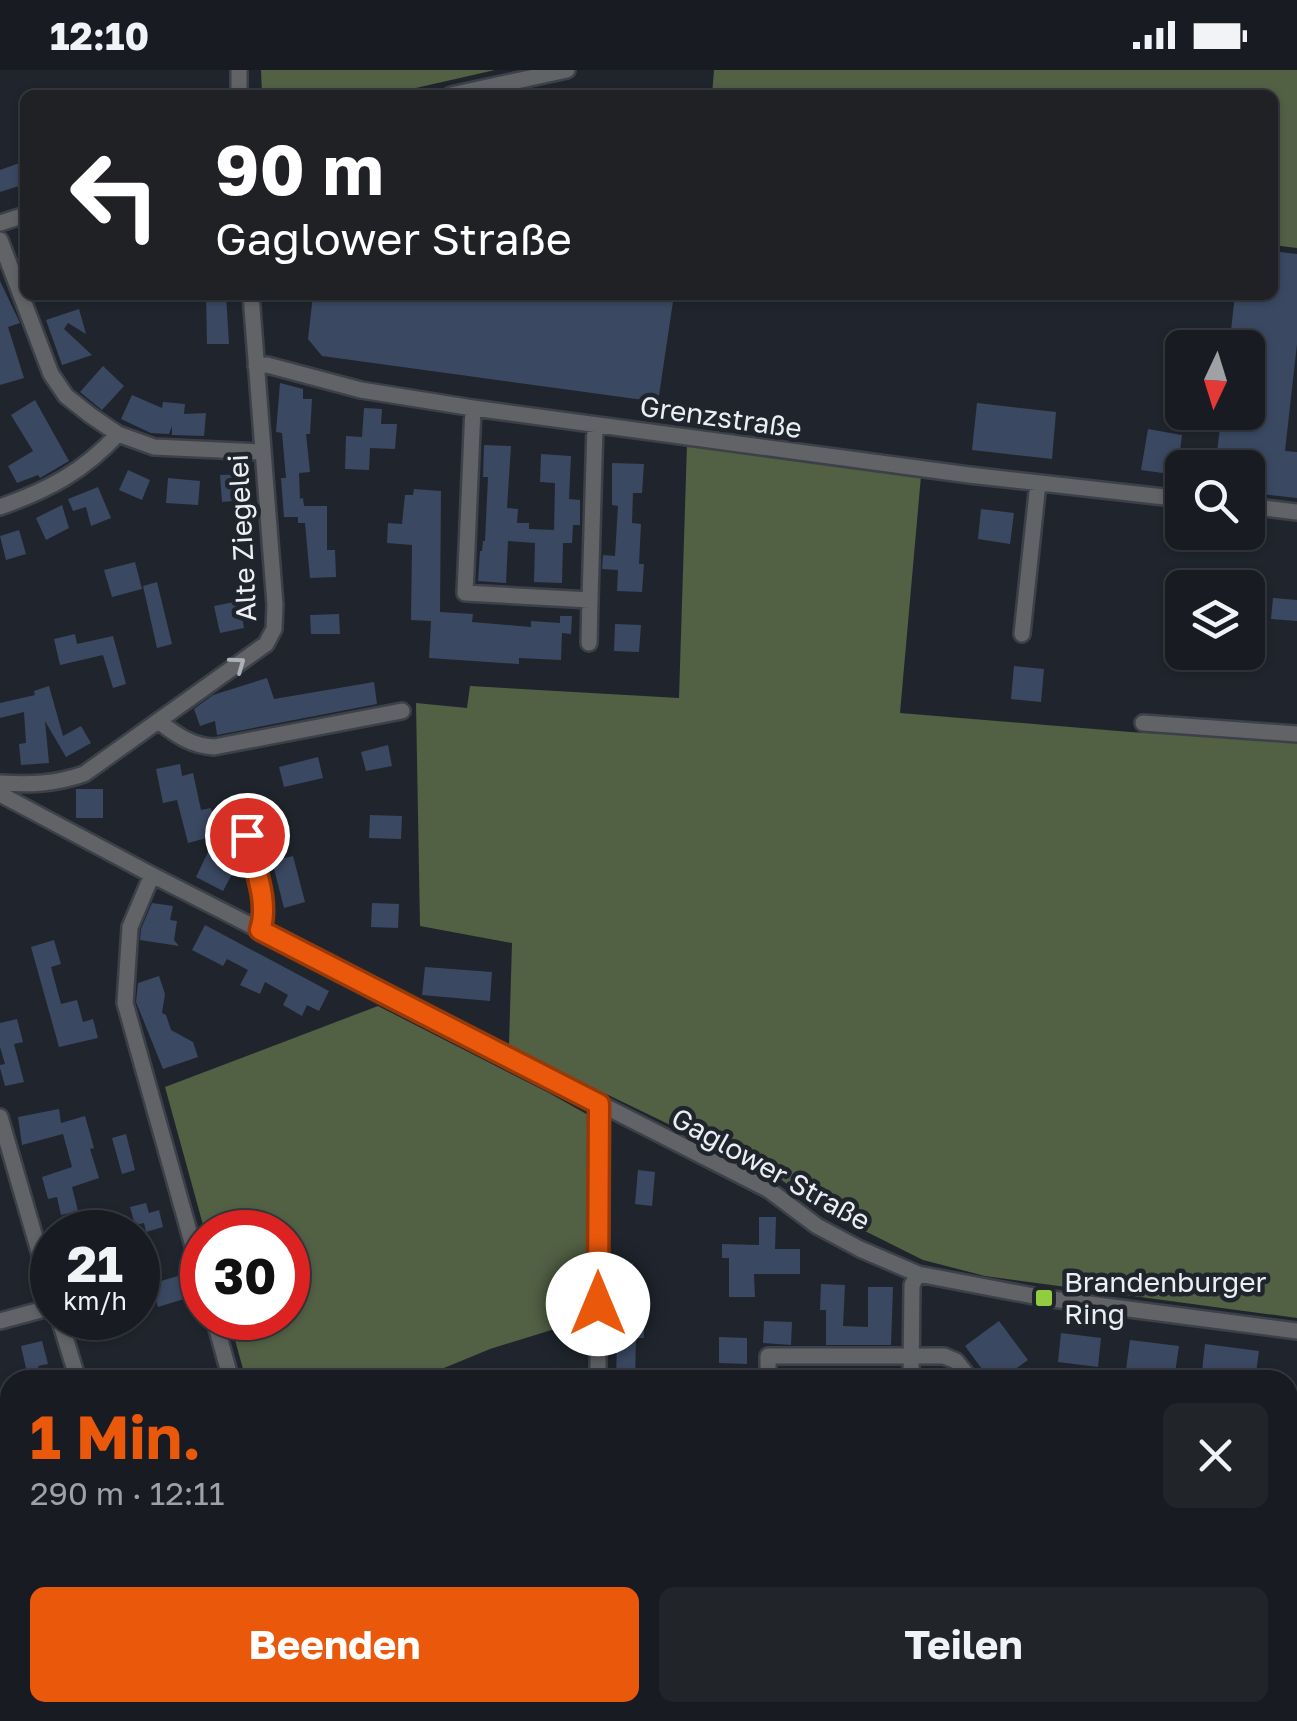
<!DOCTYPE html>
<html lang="de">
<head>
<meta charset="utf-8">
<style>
  :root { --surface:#181c22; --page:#21252a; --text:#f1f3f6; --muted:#9fa1a5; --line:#363a40; --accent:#ea580c }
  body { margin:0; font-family:"Golos Text",sans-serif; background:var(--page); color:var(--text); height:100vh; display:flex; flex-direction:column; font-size:38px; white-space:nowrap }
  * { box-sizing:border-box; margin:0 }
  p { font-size:32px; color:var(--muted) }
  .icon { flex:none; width:55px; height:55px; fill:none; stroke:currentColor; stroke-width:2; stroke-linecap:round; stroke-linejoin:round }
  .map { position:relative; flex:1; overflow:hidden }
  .sheet { position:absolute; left:0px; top:1300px; width:1298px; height:352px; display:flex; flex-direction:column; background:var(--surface); border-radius:30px 30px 0 0; box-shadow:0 2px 8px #0004,0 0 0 2px var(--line) }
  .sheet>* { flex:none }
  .top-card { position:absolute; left:20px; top:20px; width:1258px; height:210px; border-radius:15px; box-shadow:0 2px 8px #0004,0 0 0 2px var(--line); background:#202124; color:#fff; overflow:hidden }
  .needle { width:65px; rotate:184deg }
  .controls { position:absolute; left:1165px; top:260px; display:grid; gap:20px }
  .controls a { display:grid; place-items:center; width:100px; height:100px; border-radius:15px; background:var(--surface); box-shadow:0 2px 8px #0004,0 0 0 2px var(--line); font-size:50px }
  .speed { position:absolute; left:30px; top:1140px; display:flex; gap:20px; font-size:50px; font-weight:700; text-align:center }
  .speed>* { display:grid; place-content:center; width:130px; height:130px; border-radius:50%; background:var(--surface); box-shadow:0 2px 8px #0004,0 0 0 2px var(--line); line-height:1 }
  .speed small { font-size:25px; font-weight:400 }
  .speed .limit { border:15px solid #d22; background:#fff; color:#111 }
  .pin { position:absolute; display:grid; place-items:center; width:85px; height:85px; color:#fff; margin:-42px; border:5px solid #fff; border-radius:50%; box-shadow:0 2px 10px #0007 }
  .me { position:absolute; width:110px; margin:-55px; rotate:0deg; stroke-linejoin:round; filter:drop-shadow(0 0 8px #0008) }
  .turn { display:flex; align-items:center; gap:35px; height:210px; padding:0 30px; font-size:45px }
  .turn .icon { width:130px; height:130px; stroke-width:2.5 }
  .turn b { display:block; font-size:70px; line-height:85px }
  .round { display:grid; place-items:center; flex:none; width:105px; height:105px; border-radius:15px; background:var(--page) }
  .summary { display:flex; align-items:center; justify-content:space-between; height:170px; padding:0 30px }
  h1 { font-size:60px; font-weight:700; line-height:75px; color:var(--accent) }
  .cta { display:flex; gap:20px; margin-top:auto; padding:20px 30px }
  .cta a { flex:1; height:115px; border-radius:15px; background:var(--accent); color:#fff; font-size:40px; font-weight:700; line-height:115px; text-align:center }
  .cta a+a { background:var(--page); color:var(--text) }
  .status { display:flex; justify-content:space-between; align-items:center; height:70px; padding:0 50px; background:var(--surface); direction:ltr }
  .status svg { height:28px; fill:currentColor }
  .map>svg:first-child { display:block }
</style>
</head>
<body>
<div class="status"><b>12:10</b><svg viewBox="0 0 49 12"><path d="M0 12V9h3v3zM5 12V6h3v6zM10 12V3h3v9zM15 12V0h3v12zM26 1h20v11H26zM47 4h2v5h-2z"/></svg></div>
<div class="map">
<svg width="1297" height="1651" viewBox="0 0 1297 1651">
  <rect width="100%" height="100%" fill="#20252d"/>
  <!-- forest -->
  <path fill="#526044" d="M261,0H495L385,25H262Z
    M714,0H1297V178L1273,175L1272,25H712Z
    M687,374L921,406L900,643L1130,662L1297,672V1248L985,1206L923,1190L823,1140L776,1106L602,1022L509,975L512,873L420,856L416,633L467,638L470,616L679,628Z
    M378,936L549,1023L590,1046V1248L490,1279L415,1310H246L229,1248H288V1162H205L165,1017Z
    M10,1506V1642L345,1643L344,1651H0V1508Z"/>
  <!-- building -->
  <path fill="#3a4861" d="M25,91V114L0,122V100Z
    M1272,181L1297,184V274L1285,381L1297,382V428L1253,423L1256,398H1215L1222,342H1248V278H1229L1235,225H1276L1279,199L1272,198Z
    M0,211L20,253L8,257L24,308L0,315Z
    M206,225H226L229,274H207Z
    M313,225H674L658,332L322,286L308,269Z
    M79,239L86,264L68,253L64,259L92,285L62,295L46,250Z
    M103,296L124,316L102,340L80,322Z
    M280,313L303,319V329H312L310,364H306L310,402L299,403L300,429L303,428L304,436H327V480H335L336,507L310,508L305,453H298V447H284L281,408H286L282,363L276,362Z
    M132,325L162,338L163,332L185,334L184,344L206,343L204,366L172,365V356L169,364L151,363L121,349Z
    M35,330L69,391L40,408L38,405L17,413L8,396L33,381L11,345Z
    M977,333L1056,342L1052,389L972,380Z
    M364,338L382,339L381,354H397L395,379L370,378L369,400L345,399L346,366L362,367Z
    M1148,359L1182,365L1177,405L1141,400Z
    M484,375L511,376L507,438L518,439L517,453H529V459L554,460L555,413L540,412L541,384L571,386L569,429L580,430V455H573L572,473H563L562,513L534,512L535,473L508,471L506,513L478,511L480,481H482L483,471H485L488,407H483Z
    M612,393L644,394L642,423H633L632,453L641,454L639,494H644L642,522L617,521L618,500L602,499L603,485L615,486L618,436L612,435Z
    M128,400L150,410L142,430L119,420Z
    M244,404L245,430L222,432L220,405Z
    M168,408L200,411L198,435L166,433Z
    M98,417L111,448L91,456L86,437L73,441L68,429Z
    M414,419L441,421L440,542L473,544L472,552L531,557V551L560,553V546H572L571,564L562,563L561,590L519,588V594L429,588L431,551L411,550L412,475L387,473L388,453L402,454L405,425H413Z
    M62,435L69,458L46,470L36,448Z
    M981,439L1014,443L1010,474L978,469Z
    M19,460L26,484L6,490L0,466Z
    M135,492L142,519L112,527L104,500Z
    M157,512L172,574L157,578L143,516Z
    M1273,528L1297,530V551L1271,549Z
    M239,531L244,558L220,563L214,536Z
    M339,544L340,564H311L310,545Z
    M615,554L641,555L639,582L614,581Z
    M75,564L77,574L113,566L126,614L113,618L103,585L60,595L54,569Z
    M1014,596L1044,599L1041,632L1011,629Z
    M267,608L274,629L374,612L377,634L217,665L215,651L200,656L194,639L213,625Z
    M49,616L63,666L81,656L91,673L66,687L45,651L49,693L21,695L19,674L26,673L24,642L0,648V633L35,625L34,621Z
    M388,675L392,696L366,701L361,682Z
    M318,687L323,708L284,717L279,697Z
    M180,694L182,706L193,703L201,740L211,738L218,765L188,773L177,730L163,733L156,699Z
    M76,719H103V748H76Z
    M370,745L402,746L401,769L369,768Z
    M208,782L236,797L223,821L196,807Z
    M293,786L305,832L284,838L272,791Z
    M152,833L173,836L170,850L177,851L174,870L179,876L140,870L141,859Z
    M372,833L399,834L398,858L371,857Z
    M205,855L329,921L319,941L307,935L302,946L283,935L288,925L265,912L260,924L240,915L248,900L227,889L223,896L192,880Z
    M54,870L61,894L51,897L61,934L77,930L83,952L93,949L98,968L59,977L31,877Z
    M425,897L492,902L490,931L422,925Z
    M159,906L165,924L162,943L166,945L171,960L193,972L198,987L163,999L136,932L138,913Z
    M17,949L23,972L14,974L24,1012L5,1016L0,998V995L5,994L0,977V953Z
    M59,1039L61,1053L85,1046L94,1078L90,1079L99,1108L72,1117L78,1141L61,1145L57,1127L48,1129L42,1107L72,1097L63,1064L22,1075L18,1047Z
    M126,1064L135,1100L122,1104L112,1068Z
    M638,1100L655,1102L652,1136L635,1134Z
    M146,1133L149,1143L159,1140L163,1157L146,1162L144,1153L135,1155L130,1137Z
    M759,1147H776L775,1179H800V1204H754L755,1227H729V1188H722V1174L759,1175Z
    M615,1192L633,1193L631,1247H644V1268H636L635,1310H616L618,1228H614Z
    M178,1206L184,1229L158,1237L151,1214Z
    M821,1214L845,1215L843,1256L868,1257V1217H893L891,1275H826V1240H820Z
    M764,1251L792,1252L791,1275L763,1273Z
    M999,1251L1028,1290L1000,1310H990L965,1276Z
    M1061,1263L1101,1268L1098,1297L1058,1292Z
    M719,1267L747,1268V1294L719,1293Z
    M1130,1270L1179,1276L1174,1310L1125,1307Z
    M42,1271L48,1294L38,1296L40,1303L28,1307L21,1276Z
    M1205,1274L1259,1281L1255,1310H1201Z"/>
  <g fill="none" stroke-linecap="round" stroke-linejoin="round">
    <defs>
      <path id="minor" d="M239,0V25
        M451,25L567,0
        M0,153L25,145
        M0,170L51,304L66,326L90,345L118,364L154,377L263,382
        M256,296L267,295L361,320L473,338L969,405L1182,429
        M473,338L465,523L590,530L595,356
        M1248,436L1297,442
        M0,437C48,420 83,402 118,364
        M1022,564L1038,413
        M589,573L590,530
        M158,651C177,665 191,676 214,677L402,641
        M1143,653L1297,664
        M0,713C30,715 55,714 84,704L266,574L274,559L275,535L251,225
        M0,724L152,805L769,1120L817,1156L860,1179L918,1204L1044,1228L1297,1261
        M247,765C254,794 269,831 261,860
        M152,805L130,857L125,933L202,1208
        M0,1047L52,1226
        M59,1248L78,1310
        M214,1248L231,1310
        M0,1251L52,1237
        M598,1310L599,1034
        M768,1310V1286H944L956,1291L971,1310
        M911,1310L912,1215L918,1204
        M1288,1393L1297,1395
        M1288,1578L1297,1566
        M1288,1632L1297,1643
        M598,1642V1651
        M770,1642L771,1651
        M1069,1642L1076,1651
        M918,1651L931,1642
        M1172,1651L1179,1642"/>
    </defs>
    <!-- minor casing -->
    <use href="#minor" stroke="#3c4149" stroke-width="20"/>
    <!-- minor -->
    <use href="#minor" stroke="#616367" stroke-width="15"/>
  </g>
  <!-- one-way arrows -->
  <defs><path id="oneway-chevron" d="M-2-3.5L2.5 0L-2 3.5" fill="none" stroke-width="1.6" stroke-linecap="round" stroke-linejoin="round" transform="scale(2.5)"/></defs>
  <use stroke="#adb0b5" href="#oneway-chevron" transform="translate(238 594) rotate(-36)"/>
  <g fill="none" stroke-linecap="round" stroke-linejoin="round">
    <defs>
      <path id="route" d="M247,765C253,794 270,832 260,860L599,1034L598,1234"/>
    </defs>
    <!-- route casing -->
    <use href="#route" stroke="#983908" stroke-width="25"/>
    <!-- route -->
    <use href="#route" stroke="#ea580c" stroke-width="18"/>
  </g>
  <!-- markers -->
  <rect fill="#91cd3f" stroke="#20252d" stroke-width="4" x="1034" y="1218" width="20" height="20" rx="5"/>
  <g text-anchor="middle" stroke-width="9" stroke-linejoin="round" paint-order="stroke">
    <!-- street labels -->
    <g font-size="28" fill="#ebeff4" stroke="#20252d">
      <text transform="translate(721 347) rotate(8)" y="10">Grenzstraße</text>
      <text transform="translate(242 468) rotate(-93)" y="10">Alte Ziegelei</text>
      <text transform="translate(771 1099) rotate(29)" y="10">Gaglower Straße</text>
    </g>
    <!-- poi labels -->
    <g font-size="28" fill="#ebeff4" stroke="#20252d" text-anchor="start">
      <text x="1064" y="1222">Brandenburger<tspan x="1064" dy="32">Ring</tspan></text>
    </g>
  </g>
</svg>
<div class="controls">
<a><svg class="needle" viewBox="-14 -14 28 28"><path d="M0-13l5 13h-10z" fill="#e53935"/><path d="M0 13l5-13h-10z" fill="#9fa1a5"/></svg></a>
<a><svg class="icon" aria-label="search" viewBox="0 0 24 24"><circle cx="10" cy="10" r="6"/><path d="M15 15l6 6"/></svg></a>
<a><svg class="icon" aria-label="layers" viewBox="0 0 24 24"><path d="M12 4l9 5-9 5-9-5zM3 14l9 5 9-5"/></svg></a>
</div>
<div class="speed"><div>21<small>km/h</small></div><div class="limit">30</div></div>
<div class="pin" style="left:247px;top:765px;background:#d93025"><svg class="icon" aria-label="arrive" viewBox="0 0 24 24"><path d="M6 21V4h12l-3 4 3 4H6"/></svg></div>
<svg class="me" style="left:598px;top:1234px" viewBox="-20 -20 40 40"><circle r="19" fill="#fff"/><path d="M0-13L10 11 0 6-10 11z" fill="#ea580c"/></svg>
<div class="top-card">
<div class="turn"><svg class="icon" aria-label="left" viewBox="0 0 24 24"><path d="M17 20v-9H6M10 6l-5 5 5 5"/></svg><div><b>90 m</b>Gaglower Straße</div></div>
</div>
<section class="sheet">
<div class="summary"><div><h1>1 Min.</h1><p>290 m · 12:11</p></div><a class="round"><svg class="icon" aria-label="close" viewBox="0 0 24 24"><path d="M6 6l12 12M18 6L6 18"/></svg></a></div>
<div class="cta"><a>Beenden</a><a>Teilen</a></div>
</section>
</div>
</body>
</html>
